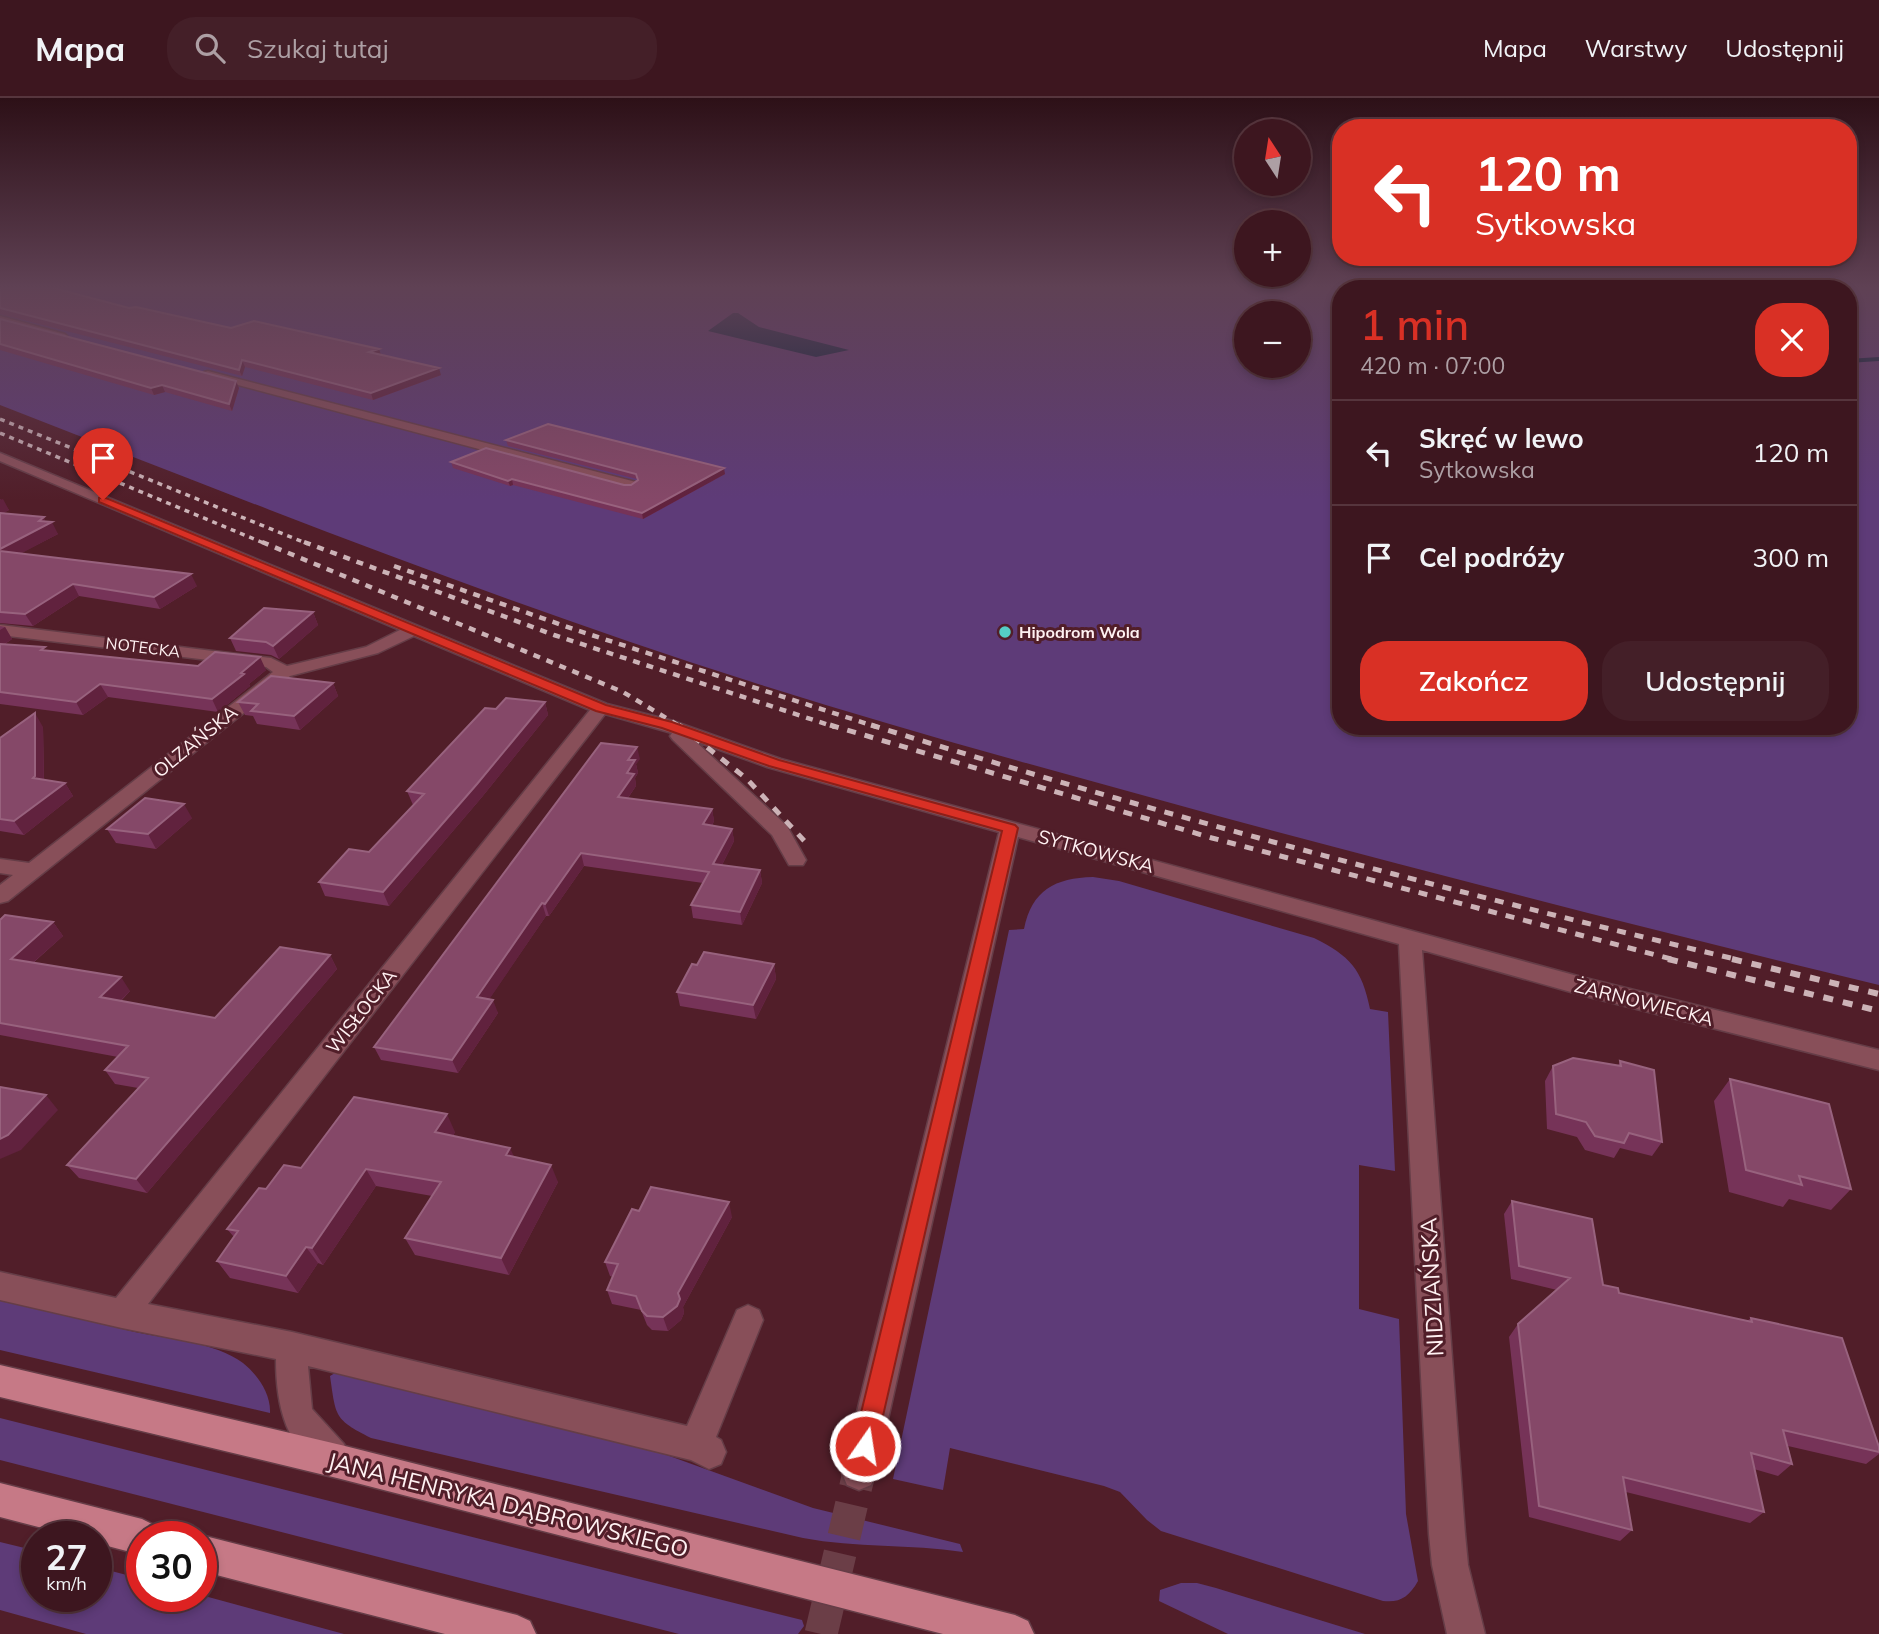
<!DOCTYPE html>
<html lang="pl">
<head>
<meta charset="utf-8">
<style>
  :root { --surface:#3d161f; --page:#441f28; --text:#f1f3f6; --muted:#ad9fa4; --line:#56353d; --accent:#d93025 }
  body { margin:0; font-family:Mulish,sans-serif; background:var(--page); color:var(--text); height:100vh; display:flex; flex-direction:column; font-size:26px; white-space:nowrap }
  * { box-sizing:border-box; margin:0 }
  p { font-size:23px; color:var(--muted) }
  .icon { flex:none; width:38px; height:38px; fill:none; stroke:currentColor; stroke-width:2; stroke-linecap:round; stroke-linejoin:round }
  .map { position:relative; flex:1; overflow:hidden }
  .panel { position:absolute; left:1332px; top:182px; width:525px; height:455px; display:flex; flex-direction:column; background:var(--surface); border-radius:28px; box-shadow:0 4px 10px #0003,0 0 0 2px var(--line) }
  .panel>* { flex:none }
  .guide { position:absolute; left:1332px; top:21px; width:525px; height:147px; border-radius:28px; box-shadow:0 4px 10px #0003,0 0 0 2px var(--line); background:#d93025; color:#fff; overflow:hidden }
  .needle { width:46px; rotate:348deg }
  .tools { position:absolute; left:1234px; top:21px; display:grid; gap:14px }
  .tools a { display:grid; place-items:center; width:77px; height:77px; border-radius:50%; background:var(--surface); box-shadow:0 4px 10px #0003,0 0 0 2px var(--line); font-size:35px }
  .speed { position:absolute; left:21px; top:1423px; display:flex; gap:14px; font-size:35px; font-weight:700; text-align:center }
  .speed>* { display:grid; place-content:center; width:91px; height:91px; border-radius:50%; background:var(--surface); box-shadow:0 4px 10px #0003,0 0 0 2px var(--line); line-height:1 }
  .speed small { font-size:18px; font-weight:400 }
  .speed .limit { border:10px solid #d22; background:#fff; color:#111 }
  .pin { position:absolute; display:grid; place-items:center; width:60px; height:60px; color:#fff; margin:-72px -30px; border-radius:50% 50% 50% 0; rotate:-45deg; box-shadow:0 0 7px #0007 }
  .pin .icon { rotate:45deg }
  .me { position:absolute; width:77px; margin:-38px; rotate:13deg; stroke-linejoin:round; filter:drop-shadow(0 0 5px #0008) }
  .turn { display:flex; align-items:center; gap:24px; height:147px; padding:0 28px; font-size:32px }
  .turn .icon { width:91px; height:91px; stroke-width:2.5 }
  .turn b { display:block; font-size:49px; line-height:60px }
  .round { display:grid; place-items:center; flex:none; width:74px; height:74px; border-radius:28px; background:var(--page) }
  .overview { display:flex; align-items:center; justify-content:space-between; height:119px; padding:0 28px }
  h1 { font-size:42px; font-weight:600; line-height:52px; color:var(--accent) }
  .action { display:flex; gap:14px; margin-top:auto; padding:14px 28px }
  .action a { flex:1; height:80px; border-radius:28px; background:var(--accent); color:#fff; font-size:28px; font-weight:600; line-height:80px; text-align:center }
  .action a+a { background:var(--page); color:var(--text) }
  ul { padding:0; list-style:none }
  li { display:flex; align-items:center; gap:21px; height:105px; padding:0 28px; border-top:2px solid var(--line) }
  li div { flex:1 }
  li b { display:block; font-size:26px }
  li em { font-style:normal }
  header { display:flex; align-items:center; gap:42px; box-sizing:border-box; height:98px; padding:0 35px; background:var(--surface); border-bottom:2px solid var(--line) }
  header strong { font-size:33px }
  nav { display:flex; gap:38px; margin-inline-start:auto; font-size:24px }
  .search { width:490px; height:63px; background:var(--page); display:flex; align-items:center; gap:18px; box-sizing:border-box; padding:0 24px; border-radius:28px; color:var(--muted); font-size:26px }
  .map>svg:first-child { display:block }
</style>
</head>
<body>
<header>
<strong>Mapa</strong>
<div class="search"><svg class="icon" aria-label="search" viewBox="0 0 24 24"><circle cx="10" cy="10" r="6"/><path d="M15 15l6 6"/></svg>Szukaj tutaj</div>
<nav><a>Mapa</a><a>Warstwy</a><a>Udostępnij</a></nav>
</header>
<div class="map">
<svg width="1879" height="1536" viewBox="0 0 1879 1536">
  <rect width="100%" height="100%" fill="#511e29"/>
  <!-- green -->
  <path fill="#5e3b78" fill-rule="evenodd" d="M0,187H1879V887C1658,834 1438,777 1218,718C1062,675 906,633 752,584C497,503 249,404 0,307ZM1340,191H1848V628H1340ZM1246,215H1298V268H1246Z
    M1093,779L1119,783L1314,840C1350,858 1362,871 1370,911L1388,914L1395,1073L1359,1067V1211L1399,1221L1406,1416L1418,1483C1409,1499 1400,1505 1383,1503L1161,1433L1147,1422L1120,1394L1104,1388L950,1350L943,1392L893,1381L1009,832L1024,831C1032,792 1055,780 1093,779Z
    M0,1199C45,1211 90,1224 135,1234C168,1241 215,1244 243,1265C258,1277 271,1296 270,1315L0,1252Z
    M335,1275L653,1352L813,1410L960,1446L963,1454C910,1446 856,1450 803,1440L371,1340C334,1321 336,1319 330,1278Z
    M0,1320L802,1522L804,1528L798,1536H679L0,1362Z
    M0,1444L37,1453V1498H96V1469L142,1481V1498L201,1497L344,1536H86L0,1512Z
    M1181,1485H1197L1216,1490L1365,1536H1228L1159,1503L1160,1492Z"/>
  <!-- water -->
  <path fill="#00203d" d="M733,215H738L759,229L849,252L816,259L708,233Z"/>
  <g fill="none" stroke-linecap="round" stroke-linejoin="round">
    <!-- stream -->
    <path fill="#00203d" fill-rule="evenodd" d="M1879,259V263L1848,265V261Z"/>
    <!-- minor-tunnel -->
    <path stroke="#6b3e47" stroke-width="33" stroke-dasharray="33 17" stroke-linecap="butt" d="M821,1536L859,1375"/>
    <defs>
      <path id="minor" d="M0,218L65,236L67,238L62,241L0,224Z
        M208,273L636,384L637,387L631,391L626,390L204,278V274Z
        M0,355L607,606L673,623L781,661L1585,880L1879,952V972L1585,898L1422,852L1465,1436L1468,1467L1485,1536H1447L1432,1467L1429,1436L1399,846L1018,739L876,1375L871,1387L859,1392L847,1387L842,1375L999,734L767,669L695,643L787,728L806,762L803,767H789L772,737L673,642L670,638L672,635L605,616L148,1206L292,1234L687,1328L737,1212L748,1207L759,1212L763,1222L716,1339L721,1342L726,1354L721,1366L709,1371L691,1362L308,1268L312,1311L344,1346L349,1358L344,1370L332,1375C285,1355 276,1306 276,1261L122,1230L0,1202V1174L116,1200L590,612L414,538L378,555L290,578L8,803L0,805V787L13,777L0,775V761L29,765L273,574L266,569L0,537V527L271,560L287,568L366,549L400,532L0,363Z"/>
      <path id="major" d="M0,1267L341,1347L1015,1517L1028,1523L1034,1536H943L341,1381L0,1299Z
        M0,1385L142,1421L154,1427L159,1438H142V1457L96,1445V1438H73L0,1419Z
        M201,1437L517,1517L530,1523L536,1536H445L201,1473V1438H198Z"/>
    </defs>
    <!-- minor casing -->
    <use href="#minor" stroke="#653d47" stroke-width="3"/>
    <!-- major casing -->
    <use href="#major" stroke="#653d47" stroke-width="3"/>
    <!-- minor -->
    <use href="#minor" fill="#884f59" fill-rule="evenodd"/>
    <!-- major -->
    <use href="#major" fill="#c67986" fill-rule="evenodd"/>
    <!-- rail-far3 -->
    <path stroke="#ccb3b7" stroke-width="3.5" stroke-dasharray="5 5" stroke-linecap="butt" d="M0,321L308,446
      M0,335L266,446"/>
    <!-- rail-far2 -->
    <path stroke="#ccb3b7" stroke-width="4.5" stroke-dasharray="7 7" stroke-linecap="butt" d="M262,444L623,594L681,629
      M304,444L554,537L835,629
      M394,468L576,532L877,629"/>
    <!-- rail-far1 -->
    <path stroke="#ccb3b7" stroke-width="5" stroke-dasharray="9 9" stroke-linecap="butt" d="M679,627L747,681L809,748
      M830,627L1212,740L1675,862
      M871,627C1157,716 1448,793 1739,862"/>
    <!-- rail -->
    <path stroke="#ccb3b7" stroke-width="6" stroke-dasharray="10 10" stroke-linecap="butt" d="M1668,861L1879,913
      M1732,861L1879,896"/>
  </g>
  <!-- wall -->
  <path fill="#763358" d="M0,187L231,230L379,251L381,257L441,277L373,302L245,269L242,278L0,216Z
    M0,221L239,290L232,313L165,294L154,297L0,252Z
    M506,342L725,376L643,421L513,387L510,388L453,370L451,364L624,387H631L637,383V381L508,348Z
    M0,401L9,412L3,415L46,424L58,436L21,455L197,488L160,511L79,498L33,528L0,525Z
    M313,514L318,527L279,561L271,557L236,553L230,540Z
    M0,528L5,529L12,541L5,546L47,552L198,568L266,572L249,586L250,588L218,614L108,599L83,617L0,606Z
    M333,585L338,598L300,632L257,626L253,618L245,617L238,604Z
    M545,604L548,617L482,699L389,808L325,798L319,784L369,754L413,707L407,693L496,611Z
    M43,629L44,682L65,685L73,698L24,737L0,733V640Z
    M640,661L636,666L638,675L635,680L636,688L628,700L712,711L714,723L712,728L732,731L734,743L722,767L760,772L762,785L742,827L693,820L691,807L703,785L584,768L549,818H546L489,901L498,915L458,975L381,962L374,949Z
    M192,720L156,751L116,745L107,731Z
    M0,822L53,824L63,838L33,865L130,893L121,903L215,920L330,857L337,871L147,1095L79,1080L67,1067L138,990L115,986L105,972L118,959L0,937Z
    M774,866L776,881L756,921L680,908L677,894L697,867Z
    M1620,963L1662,1044L1652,1058L1620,1050L1614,1060L1585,1052L1577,1039L1547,1031L1545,983L1553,968H1618Z
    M1730,981L1851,1091L1831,1112L1789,1101L1783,1109L1729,1094L1714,1003Z
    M455,1034L453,1038L514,1059L558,1084L509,1177L415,1157L405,1140L432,1098L376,1088L323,1167L318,1165L298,1195L230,1180L217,1163L234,1139L227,1131L266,1091L301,1070Z
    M1512,1103L1603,1187L1619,1195L1747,1223L1751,1220L1879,1349V1356L1866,1366L1788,1348L1792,1366L1778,1378L1754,1371L1764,1414L1750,1425L1626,1394L1632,1432L1620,1443L1529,1419L1509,1239L1518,1226L1557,1192L1511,1181L1504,1116Z
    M639,1113L732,1119L683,1209L684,1215L681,1222L668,1233L652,1232L647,1227L641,1212L612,1206L607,1192L613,1179L610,1178L605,1164Z"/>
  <!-- shaded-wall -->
  <path fill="#61223e" d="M379,251L381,257L369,254Z
    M242,262L245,269L242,278L239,272Z
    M439,270L441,277L373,302L371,295Z
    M236,283L239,290L232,313L229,306Z
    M162,287L165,294L154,297L151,290Z
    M724,370L725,376L643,421L642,415Z
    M512,381L513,387L510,388L508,383Z
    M3,401L9,412L0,417V402Z
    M44,419L47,427L52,424L58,436L5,464L0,456V451Z
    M191,476L197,488L160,511L154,499Z
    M73,486L79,498L33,528L25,516Z
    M313,514L318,527L279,561L273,548Z
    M5,529L12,541L0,549V532Z
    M260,559L266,572L249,586L250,588L218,614L212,601Z
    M333,585L338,598L300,632L294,618Z
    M100,586L108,599L83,617L76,604Z
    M545,604L548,617L482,699L389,808L383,794Z
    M35,615L43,629L44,692L33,680Z
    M637,649L640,661L636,666L638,675L635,680L636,688L620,711L618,699L627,675L628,662Z
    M65,685L73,698L24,737L14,723Z
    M184,706L192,720L156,751L148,736Z
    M712,711L714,723L706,739L703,726Z
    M732,731L734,743L716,779L713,766Z
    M581,755L584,768L549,818L545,806Z
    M760,772L762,785L742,827L740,814Z
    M542,805L546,818L482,912L477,899Z
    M53,824L63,838L21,875L11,861Z
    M330,857L337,871L147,1095L136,1081Z
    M774,866L776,881L756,921L753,907Z
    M121,879L130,893L110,913L100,899Z
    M493,902L498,915L458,975L452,962Z
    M46,997L58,1012L21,1052L0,1061V1041Z
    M447,1016L455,1034L444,1052L435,1034Z
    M510,1050L518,1067L506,1057Z
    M551,1067L558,1084L509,1177L501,1160Z
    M366,1071L376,1088L323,1167L312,1150Z
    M729,1104L732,1119L683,1209L684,1215L681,1222L668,1233L663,1219L678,1195Z
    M306,1149L318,1165L298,1195L286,1178Z"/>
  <!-- building -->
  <path fill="#854868" stroke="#98627e" stroke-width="2" d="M0,187H42L129,210L136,209L231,230L254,223L379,251L369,254L439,270L371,295L242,262L239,272L0,210Z
    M0,221L236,283L229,306L162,287L151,290L0,246Z
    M548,326L724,370L642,415L512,381L508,383L451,364L486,350L624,387H631L638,382L636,376L506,342Z
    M0,415L44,419L39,423L52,424L0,451Z
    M0,453L191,476L154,499L73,486L25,516L0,514Z
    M264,510L313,514L273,548L266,544L230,540Z
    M0,546L45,549L41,552L198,568L215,554L260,559L241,575L244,576L212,601L100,586L76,604L0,594Z
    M271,578L333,585L294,618L251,613L258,606L238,604Z
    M506,600L545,604L477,686L383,794L319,784L349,751L369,754L424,696L407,693L485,610L496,611Z
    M35,615V678L33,680L65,685L14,723L0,721V640Z
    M601,645L637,649L628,662H635L627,675L634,676L618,699L712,711L703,726L732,731L713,766L760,772L740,814L691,807L709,774L581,755L545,806L542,805L477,899L493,902L452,962L374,949Z
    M145,700L184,706L148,736L107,731Z
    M5,817L53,824L11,861L121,879L100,899L215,920L280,849L330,857L136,1081L67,1067L148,980L105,972L128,948L0,925V822Z
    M704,854L774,866L753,907L677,894L692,866L697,867Z
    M1573,960L1621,968L1620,963L1654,972L1662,1044L1629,1035L1624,1045L1595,1038L1586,1024L1556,1016L1553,968Z
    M1730,981L1829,1006L1851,1091L1799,1078L1802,1087L1746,1072Z
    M0,989L46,997L8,1037L0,1041Z
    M354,999L447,1016L435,1034L510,1050L506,1057L551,1067L501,1160L405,1140L441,1084L366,1071L312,1150L306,1149L286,1178L217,1163L238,1133L227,1131L259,1090L266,1091L284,1067L301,1070Z
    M651,1089L729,1104L678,1195L680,1201L677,1208L663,1219L647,1218L642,1213L636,1198L607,1192L618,1166L605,1164L632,1111L639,1113Z
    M1512,1103L1592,1121L1603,1187L1618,1190L1619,1195L1752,1224L1751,1220L1842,1240L1879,1349V1354L1783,1332L1792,1366L1751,1355L1764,1414L1623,1379L1632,1432L1539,1408L1518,1226L1570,1180L1519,1168Z"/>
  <!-- sky -->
  <linearGradient id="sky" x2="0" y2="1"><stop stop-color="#2d1017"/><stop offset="0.47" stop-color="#5f4154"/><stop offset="1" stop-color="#5f4154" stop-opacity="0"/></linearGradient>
  <rect width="1879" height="402" fill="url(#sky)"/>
  <!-- route -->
  <path fill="#d93025" stroke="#8d1f18" stroke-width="2" d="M99,400H106L606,607L672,624L779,662L1015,727L1018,730L874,1357L865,1360L856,1357L853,1348L1002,733L769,668L662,630L596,613L99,404Z"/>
  <!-- markers -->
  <circle fill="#55cec6" stroke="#511e29" stroke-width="2.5" cx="1005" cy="534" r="7"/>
  <g text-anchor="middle" stroke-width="6" stroke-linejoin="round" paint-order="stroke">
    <!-- far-poi labels -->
    <g font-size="16" font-weight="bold" fill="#fff1f2" stroke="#511e29" text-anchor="start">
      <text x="1019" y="540">Hipodrom Wola</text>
    </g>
    <!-- far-street labels -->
    <g font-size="16" fill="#fff1f2" stroke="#511e29">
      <text transform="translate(143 549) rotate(7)" y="6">NOTECKA</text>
    </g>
    <!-- street labels -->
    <g font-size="19" fill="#fff1f2" stroke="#511e29">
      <text transform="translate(195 643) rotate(-39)" y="7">OLZAŃSKA</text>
      <text transform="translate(1096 753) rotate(15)" y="7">SYTKOWSKA</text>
      <text transform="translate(1644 904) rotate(14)" y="7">ŻARNOWIECKA</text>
      <text transform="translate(361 913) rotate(-52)" y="7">WISŁOCKA</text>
    </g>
    <!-- near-street labels -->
    <g font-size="23" fill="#fff1f2" stroke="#511e29">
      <text transform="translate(1432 1189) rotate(-93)" y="8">NIDZIAŃSKA</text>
      <text transform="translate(508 1407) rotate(14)" y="8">JANA HENRYKA DĄBROWSKIEGO</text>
    </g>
  </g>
</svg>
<div class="tools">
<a><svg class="needle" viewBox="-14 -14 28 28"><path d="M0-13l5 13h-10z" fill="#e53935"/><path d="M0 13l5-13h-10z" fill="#ad9fa4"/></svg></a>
<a>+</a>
<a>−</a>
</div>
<div class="speed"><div>27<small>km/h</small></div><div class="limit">30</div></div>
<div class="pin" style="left:103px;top:402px;background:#d93025"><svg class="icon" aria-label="arrive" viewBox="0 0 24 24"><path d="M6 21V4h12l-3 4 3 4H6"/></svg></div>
<svg class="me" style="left:865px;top:1348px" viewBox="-20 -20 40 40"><circle r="17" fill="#d93025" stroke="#fff" stroke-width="3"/><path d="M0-11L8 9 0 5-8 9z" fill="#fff"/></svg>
<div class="guide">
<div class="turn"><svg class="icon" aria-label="left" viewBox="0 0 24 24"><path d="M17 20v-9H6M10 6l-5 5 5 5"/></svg><div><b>120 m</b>Sytkowska</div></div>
</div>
<section class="panel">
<div class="overview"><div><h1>1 min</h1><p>420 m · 07:00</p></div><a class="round" style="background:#d93025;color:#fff"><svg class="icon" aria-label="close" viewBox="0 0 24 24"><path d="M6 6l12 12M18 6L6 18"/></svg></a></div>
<ul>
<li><svg class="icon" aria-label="left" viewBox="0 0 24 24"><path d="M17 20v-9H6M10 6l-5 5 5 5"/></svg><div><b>Skręć w lewo</b><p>Sytkowska</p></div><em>120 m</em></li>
<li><svg class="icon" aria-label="arrive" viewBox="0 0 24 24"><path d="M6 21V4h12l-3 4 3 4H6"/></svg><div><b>Cel podróży</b></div><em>300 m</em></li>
</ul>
<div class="action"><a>Zakończ</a><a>Udostępnij</a></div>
</section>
</div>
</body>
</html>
